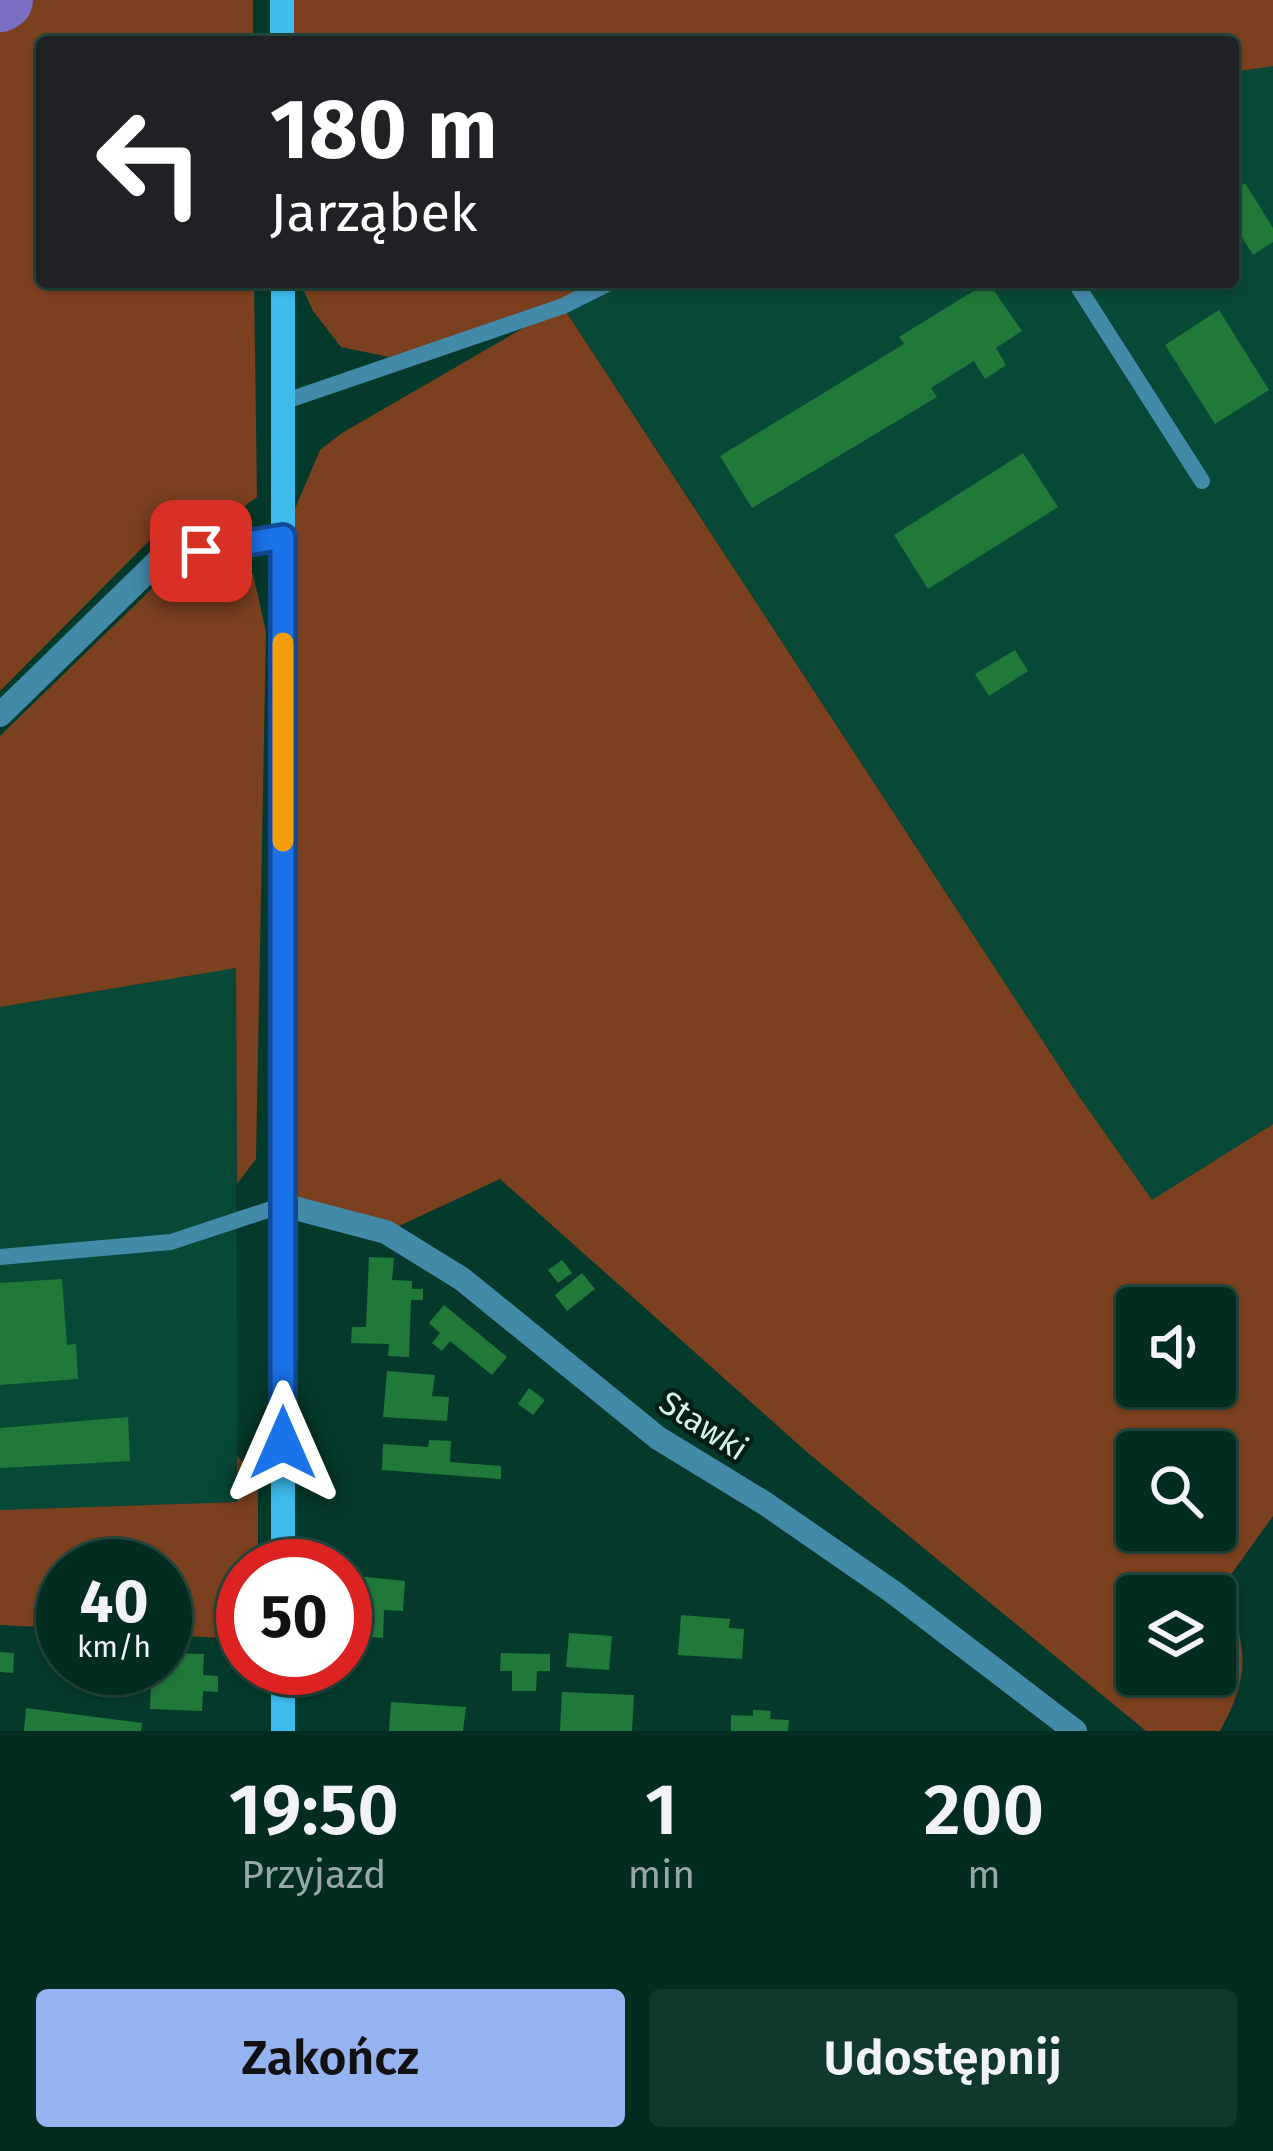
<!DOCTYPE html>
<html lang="pl">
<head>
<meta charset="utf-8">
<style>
  :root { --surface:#032c20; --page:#11382d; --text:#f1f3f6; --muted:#97a7a5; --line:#24483e; --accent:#95b2f1 }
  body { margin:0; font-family:"Fira Sans",sans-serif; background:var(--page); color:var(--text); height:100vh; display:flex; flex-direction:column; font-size:45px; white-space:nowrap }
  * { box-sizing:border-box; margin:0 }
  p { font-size:39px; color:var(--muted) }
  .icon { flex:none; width:66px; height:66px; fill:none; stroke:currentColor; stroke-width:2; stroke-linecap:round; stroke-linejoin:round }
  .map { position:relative; height:1731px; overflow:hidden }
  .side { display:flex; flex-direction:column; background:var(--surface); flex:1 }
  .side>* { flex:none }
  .hud { position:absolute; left:36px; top:36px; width:1203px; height:252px; border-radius:12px; box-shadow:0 3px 9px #0004,0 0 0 3px var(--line); background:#202124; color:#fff; overflow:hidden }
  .tools { position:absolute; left:1116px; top:1287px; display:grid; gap:24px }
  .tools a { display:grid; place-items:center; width:120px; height:120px; border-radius:12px; background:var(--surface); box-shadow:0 3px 9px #0004,0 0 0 3px var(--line); font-size:60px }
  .speed { position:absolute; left:36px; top:1539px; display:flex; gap:24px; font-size:60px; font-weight:700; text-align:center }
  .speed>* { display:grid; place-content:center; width:156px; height:156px; border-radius:50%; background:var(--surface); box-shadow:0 3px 9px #0004,0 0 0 3px var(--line); line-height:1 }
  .speed small { font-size:30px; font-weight:400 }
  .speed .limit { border:18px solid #d22; background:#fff; color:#111 }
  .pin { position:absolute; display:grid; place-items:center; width:102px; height:102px; color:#fff; margin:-51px; border-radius:24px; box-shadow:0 6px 18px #0006 }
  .me { position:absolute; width:132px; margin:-66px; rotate:0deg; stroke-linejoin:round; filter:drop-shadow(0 0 9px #0008) }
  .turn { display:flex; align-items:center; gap:42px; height:252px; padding:0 36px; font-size:54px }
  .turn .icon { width:156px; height:156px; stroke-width:2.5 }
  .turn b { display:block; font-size:84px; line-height:102px }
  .eta { display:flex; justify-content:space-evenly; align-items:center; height:204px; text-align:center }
  .eta b { font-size:72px; font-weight:600; line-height:84px }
  .cta { display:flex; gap:24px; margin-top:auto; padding:24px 36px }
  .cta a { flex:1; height:138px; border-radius:12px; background:var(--accent); color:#111; font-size:48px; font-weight:600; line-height:138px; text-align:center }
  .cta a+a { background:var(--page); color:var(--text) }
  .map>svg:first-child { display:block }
</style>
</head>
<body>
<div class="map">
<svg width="1273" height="1731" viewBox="0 0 1273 1731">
  <rect width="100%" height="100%" fill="#043a2b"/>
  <!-- built -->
  <path fill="#084837" d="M1273,66V1124L1152,1201L1078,1095L563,306L611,282H1233V72Z
    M236,967L237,1502L0,1510V1007Z"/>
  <!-- green -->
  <path fill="#7b401f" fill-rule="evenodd" d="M0,0H253V42H42V282H254L257,497L237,512L150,540L0,691Z
    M286,0H1273V66L1233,72V42H288Z
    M300,282H611L563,307L1078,1095L1152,1200L1273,1124V1516L1225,1583C1244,1647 1254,1669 1220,1731H1146L808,1453L500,1179L386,1232L283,1205V537L320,450L342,433L556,309L389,357L341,347L313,311ZM1137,1308H1215V1386H1137ZM1137,1452H1215V1530H1137ZM1137,1596H1215V1674H1137Z
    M234,561L253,574L266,632L256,1159L237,1184L236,968L0,1007V736L167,574Z
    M237,1456L258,1476V1566H243V1639L165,1635V1566H63V1628L0,1625V1510L237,1502Z"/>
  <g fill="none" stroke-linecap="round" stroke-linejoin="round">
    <!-- river -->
    <path stroke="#7a6ec3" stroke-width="60" d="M0,2L3,0"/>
  </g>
  <!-- building -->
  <path fill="#217939" d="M1245,183L1273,228V242L1253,255L1233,223V191Z
    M988,282L1022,331L996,348L1006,365L985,379L974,361L931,388L937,397L752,508L720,456L904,344L899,337Z
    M1219,310L1269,390L1215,424L1165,345Z
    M1023,453L1058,507L928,589L894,535Z
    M1015,650L1028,671L989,696L975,674Z
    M369,1257L394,1258L392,1280L412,1281V1289H423V1300H411L409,1357L388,1356L389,1344L351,1343L352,1327H366Z
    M562,1260L572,1273L558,1283L548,1270Z
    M582,1273L595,1289L567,1311L555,1295Z
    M62,1279L67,1345L76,1344L78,1379L0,1385V1283Z
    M444,1305L507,1357L492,1375L450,1341L442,1351L432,1343L440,1333L429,1323Z
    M387,1371L435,1375L432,1396L449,1397L447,1421L383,1417Z
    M529,1388L545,1400L533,1415L518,1404Z
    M128,1417L130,1461L0,1468V1428Z
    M429,1440L451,1441L450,1462L501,1466V1479L382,1470L383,1444L428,1447Z
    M356,1576L405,1581L403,1611L384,1610L383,1638L352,1635Z
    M681,1615L730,1619L729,1628L744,1629L742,1659L678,1655Z
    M569,1633L612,1636L609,1670L566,1667Z
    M0,1652L14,1653L13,1673L0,1672Z
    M165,1653L204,1654L203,1675L218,1676V1692L203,1691L202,1711L150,1709L151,1688H136V1675L123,1674V1668H165Z
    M501,1653L550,1654V1671H537L536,1691H512V1671H500Z
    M562,1692L634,1695L632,1731H560Z
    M391,1702L466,1707L463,1731H389Z
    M26,1708L142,1723L141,1731H24Z
    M753,1710L771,1711L770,1719L789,1720L788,1731H731V1715L753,1716Z"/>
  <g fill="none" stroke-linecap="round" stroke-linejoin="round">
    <!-- lane -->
    <path stroke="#438aa8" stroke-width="16" d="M1075,282L1202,481
      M283,402L563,306L611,282
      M0,1257L171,1242L283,1205"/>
    <!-- street -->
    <path stroke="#438aa8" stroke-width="24" d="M0,715L160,559L283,537
      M283,1205L386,1232L462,1279L658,1438L766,1504L893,1592L1075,1731"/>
    <!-- secondary -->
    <path stroke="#3ebced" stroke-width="24" d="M282,0V42
      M283,1566V282
      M283,1668V1731"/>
  </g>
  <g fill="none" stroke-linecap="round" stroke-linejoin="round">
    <defs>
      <path id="route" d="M201,551L283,537V1443"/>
    </defs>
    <!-- route casing -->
    <use href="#route" stroke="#114b97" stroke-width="30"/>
    <!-- route -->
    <use href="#route" stroke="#1a73e8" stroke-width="21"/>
    <!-- slow -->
    <path stroke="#f59e0b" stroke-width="21" d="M283,643V841"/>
  </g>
  <g text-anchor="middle" stroke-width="9" stroke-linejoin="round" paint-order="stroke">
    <!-- street labels -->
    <g font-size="33" fill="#d5f4e7" stroke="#041e15">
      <text transform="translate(704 1425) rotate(33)" y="12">Stawki</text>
    </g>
  </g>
</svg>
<div class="tools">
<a><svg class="icon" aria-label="sound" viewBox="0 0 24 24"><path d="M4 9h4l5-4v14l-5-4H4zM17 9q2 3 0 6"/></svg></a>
<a><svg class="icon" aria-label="search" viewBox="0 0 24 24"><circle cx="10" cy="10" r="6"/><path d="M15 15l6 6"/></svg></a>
<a><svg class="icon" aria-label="layers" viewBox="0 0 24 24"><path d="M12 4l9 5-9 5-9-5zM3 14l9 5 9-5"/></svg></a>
</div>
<div class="speed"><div>40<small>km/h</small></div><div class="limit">50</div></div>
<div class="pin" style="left:201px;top:551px;background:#d93025"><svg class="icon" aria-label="arrive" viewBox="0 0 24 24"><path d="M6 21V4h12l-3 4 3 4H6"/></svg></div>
<svg class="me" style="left:283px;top:1443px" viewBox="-20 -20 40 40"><path d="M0-17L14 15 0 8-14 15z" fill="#1a73e8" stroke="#fff" stroke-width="4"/></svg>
<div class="hud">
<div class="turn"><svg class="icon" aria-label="left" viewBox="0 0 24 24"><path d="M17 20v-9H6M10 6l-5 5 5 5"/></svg><div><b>180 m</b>Jarząbek</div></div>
</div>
</div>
<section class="side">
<div class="eta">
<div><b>19:50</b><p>Przyjazd</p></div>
<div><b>1</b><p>min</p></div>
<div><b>200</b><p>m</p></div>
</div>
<div class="cta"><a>Zakończ</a><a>Udostępnij</a></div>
</section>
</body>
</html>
